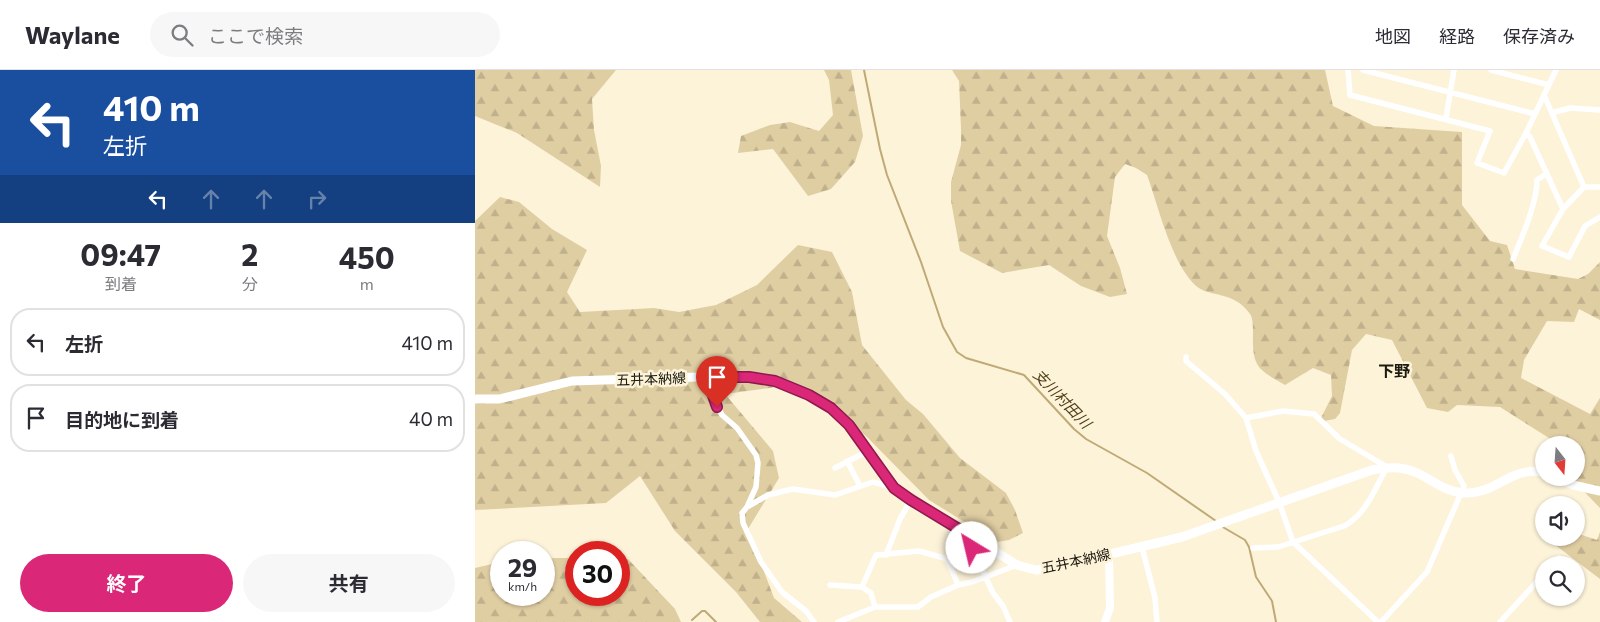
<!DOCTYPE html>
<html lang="ja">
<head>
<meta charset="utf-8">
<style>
  :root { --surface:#fff; --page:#f7f7f7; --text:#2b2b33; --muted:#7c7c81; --line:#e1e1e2; --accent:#db2777 }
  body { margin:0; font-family:Commissioner,"Noto Sans JP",sans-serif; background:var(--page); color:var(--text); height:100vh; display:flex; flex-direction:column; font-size:19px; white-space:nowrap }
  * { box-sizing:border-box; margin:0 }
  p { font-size:16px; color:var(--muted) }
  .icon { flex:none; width:28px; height:28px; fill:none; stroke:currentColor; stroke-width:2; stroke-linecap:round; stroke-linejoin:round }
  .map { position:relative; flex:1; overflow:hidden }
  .side { display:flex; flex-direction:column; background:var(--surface); width:475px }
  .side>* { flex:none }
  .guide { background:#1a4fa0; color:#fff; overflow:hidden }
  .needle { width:32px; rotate:163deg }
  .fabs { position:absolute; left:1060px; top:366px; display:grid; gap:10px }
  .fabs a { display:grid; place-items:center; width:50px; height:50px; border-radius:50%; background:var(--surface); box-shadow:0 1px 4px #0004; font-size:25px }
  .speed { position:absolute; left:15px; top:471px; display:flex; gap:10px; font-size:25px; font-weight:700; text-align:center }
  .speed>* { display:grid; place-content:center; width:65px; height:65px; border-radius:50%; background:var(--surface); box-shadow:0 1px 4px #0004; line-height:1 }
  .speed small { font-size:12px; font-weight:400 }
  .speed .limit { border:8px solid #d22; background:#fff; color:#111 }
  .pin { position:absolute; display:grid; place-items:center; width:42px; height:42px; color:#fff; margin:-51px -21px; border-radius:50% 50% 50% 0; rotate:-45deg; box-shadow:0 0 5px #0007 }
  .pin .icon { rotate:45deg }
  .me { position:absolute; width:55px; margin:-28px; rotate:324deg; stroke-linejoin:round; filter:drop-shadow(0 0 4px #0008) }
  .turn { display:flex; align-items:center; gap:18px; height:105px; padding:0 20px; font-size:22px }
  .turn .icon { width:65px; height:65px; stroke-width:2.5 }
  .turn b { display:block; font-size:35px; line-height:42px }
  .lanes { display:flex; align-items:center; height:48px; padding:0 20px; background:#0003; justify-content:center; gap:25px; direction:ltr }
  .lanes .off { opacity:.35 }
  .eta { display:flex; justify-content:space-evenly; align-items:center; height:85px; text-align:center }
  .eta b { font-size:30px; font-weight:700; line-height:35px }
  .button { display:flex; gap:10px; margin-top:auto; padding:10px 20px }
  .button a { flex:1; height:58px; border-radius:30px; background:var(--accent); color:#fff; font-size:20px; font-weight:700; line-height:58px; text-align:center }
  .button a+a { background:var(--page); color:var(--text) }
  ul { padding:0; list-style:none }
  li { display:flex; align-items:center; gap:15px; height:68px; margin:0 10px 8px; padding:0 10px; border:2px solid var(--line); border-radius:20px }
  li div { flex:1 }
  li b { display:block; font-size:19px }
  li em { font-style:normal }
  header { display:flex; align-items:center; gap:30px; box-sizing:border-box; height:70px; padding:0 25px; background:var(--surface); border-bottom:1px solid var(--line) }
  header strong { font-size:24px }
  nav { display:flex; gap:28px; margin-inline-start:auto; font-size:18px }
  .search { width:350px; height:45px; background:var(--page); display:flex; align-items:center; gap:12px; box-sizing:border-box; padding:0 18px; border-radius:28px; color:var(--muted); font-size:19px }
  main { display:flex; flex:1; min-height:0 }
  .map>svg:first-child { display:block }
</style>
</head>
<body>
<header>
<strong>Waylane</strong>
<div class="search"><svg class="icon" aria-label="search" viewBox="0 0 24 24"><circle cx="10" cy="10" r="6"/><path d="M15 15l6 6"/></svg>ここで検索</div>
<nav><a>地図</a><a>経路</a><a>保存済み</a></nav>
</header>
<main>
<section class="side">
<div class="guide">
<div class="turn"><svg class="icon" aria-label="left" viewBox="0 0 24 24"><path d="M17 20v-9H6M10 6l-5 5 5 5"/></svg><div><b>410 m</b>左折</div></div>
<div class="lanes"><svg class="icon" aria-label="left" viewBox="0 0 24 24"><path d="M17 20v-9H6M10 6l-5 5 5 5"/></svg><svg class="icon off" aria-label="ahead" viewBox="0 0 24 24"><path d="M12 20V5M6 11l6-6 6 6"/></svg><svg class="icon off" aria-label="ahead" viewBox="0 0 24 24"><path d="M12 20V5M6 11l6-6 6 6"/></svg><svg class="icon off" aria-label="right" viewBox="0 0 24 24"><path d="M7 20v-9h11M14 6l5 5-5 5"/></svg></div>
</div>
<div class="eta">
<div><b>09:47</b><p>到着</p></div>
<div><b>2</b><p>分</p></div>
<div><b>450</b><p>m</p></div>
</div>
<ul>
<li><svg class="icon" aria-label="left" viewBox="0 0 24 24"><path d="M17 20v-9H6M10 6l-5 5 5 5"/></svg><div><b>左折</b></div><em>410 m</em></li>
<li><svg class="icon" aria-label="arrive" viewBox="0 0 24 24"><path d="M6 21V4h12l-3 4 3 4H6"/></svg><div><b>目的地に到着</b></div><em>40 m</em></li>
</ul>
<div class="button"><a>終了</a><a>共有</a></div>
</section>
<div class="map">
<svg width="1125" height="552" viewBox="0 0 1125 552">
  <defs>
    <pattern id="forest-firs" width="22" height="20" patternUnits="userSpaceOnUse" patternTransform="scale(1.25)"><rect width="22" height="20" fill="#e0cea3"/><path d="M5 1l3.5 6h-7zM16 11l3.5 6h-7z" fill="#c0b08b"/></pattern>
  </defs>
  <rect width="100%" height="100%" fill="#fdf3d9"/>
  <!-- forest -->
  <path fill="url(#forest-firs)" d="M0,0H141L117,29L119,60L126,96L125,117L42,63L0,46Z
    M349,0H376L388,66L380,92L356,119L333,126L298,79L263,83L266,66L295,55L315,52L344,61L358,45L354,10Z
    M477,0H850L858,36L899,56L987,62V135L1015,171L1032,175L1040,199L1103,209L1113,204L1125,192V250L1104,239L1099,252L1072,251L1049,290L1046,308L1115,344L1125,328V438L1096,408H1101V375H1085L1025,337L982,335L973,342L952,338L917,270L891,264L877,280L865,343L860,349L844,352L857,326L856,305L838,298L810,315C782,299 777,297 778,262C778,257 778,248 775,244C758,219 733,229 719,214C695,189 684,138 672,105L661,98L650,94L640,107L632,166L645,198L652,224L635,227L606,216L574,195L527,203L485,181L476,131V112L486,75V59L484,11Z
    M25,127L44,132L77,159L112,180L92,222L105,242L179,238L204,242L241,235L282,215L323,175L357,182L377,222L387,275L431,330L448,344L485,388L531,423L540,440L548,463L534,470L522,472L454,430L391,366L316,315L250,324L298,381L304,408L273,459L299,528L327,552H285L261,522L200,461L165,406L131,433L0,440V151Z
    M1125,462V509L1071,468H1101V463L1122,470Z
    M80,488H101V525H144V489H153L200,539L206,552H0V498L26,492V525H69V489Z"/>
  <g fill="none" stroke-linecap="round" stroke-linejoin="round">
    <!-- stream -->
    <path stroke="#bfaa76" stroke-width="2" d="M389,0L405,79L412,105L446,192L468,257L482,282L491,288L549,305L599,359L611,369L672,403L741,451
      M746,456L770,470L774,477L781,507L797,531L801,552
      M217,550L227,541H230L241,552"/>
    <!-- minor -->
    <path stroke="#fff" stroke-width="5.5" d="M873,0L875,25L1015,61L1002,93L1029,103L1051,63L1081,0
      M888,0L1060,44
      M1016,0L1074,15
      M1069,25L1109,117
      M1077,43L1095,38L1125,40
      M971,48L979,0
      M1051,63L1055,67L1088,139
      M1125,117H1109L1088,139L1067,176L1094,187L1110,156L1125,147
      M1038,189C1047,167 1062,133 1062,110L1071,104
      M711,287V291L750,324L771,348L781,381L804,432L818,472L903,552
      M234,307L236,320L243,337L247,345L262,358L281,385L283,393L281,417L272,437
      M771,348L808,341L839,344L865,369L912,397C900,418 891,445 869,456L803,477L778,478
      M372,391L385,416
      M360,398L393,381
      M497,467V478L510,506L518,523L528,536L535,552
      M667,477L680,528L682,552
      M411,485L425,449L436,430
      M1077,495L1084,488
      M355,515L387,517L396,523L400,537
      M387,517L401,485L444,481L469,488L473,491L483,515
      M339,552L331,541L307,522L286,492L268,453L267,443L272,437L293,425L318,419L360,425L398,412L417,417
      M363,552L400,537H443L456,527L483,515L497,512L542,495
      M906,552L952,502L989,416L980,400L976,386
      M1025,552L1069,504"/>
    <!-- secondary -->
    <path stroke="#fff" stroke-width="8" d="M630,552L635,538L634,484"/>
    <!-- primary -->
    <path stroke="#fff" stroke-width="9" d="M0,329H24L97,311L255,306L274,307L300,311L334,325L356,339L373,355L419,418L436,430L542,495L561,500L576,498L707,467L897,400C912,397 928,396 942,403C958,410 970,422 988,423C1022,425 1034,396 1069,402
      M1082,408L1098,415L1125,421"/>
  </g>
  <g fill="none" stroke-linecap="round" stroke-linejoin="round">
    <defs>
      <path id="route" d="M242,337L236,320L234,307H274L300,311L334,325L356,338L374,355L419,418L436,430L497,467V478"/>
    </defs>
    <!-- route casing -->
    <use href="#route" stroke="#8e194d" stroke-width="12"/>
    <!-- route -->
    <use href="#route" stroke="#db2777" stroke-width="9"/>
  </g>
  <g text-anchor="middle" stroke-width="5" stroke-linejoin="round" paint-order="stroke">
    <!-- street labels -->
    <g font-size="14" fill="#1c190f" stroke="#fdf3d9">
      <text transform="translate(176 309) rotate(-2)" y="5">五井本納線</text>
      <text transform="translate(601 491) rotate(-12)" y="5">五井本納線</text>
    </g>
    <!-- water labels -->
    <g font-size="15" font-style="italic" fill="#4f3f16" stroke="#fdf3d9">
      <text transform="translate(587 329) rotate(46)" y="5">支川村田川</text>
    </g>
    <!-- quarter labels -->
    <g font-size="16" font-weight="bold" fill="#1c190f" stroke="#fdf3d9">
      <text x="919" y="307">下野</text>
    </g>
  </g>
</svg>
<div class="fabs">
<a><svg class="needle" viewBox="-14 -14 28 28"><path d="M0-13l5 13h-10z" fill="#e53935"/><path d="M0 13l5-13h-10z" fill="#7c7c81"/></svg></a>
<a><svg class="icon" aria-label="sound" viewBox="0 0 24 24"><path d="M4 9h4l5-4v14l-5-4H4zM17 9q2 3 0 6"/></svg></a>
<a><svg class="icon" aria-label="search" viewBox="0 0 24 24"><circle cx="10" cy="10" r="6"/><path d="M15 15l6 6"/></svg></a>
</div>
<div class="speed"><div>29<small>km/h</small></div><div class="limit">30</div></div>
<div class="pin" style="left:242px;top:337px;background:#d93025"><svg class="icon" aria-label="arrive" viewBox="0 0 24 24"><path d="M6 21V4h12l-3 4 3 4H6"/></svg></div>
<svg class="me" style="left:497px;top:478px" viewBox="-20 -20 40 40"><circle r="19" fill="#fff"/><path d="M0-13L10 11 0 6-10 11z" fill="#db2777"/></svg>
</div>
</main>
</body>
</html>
